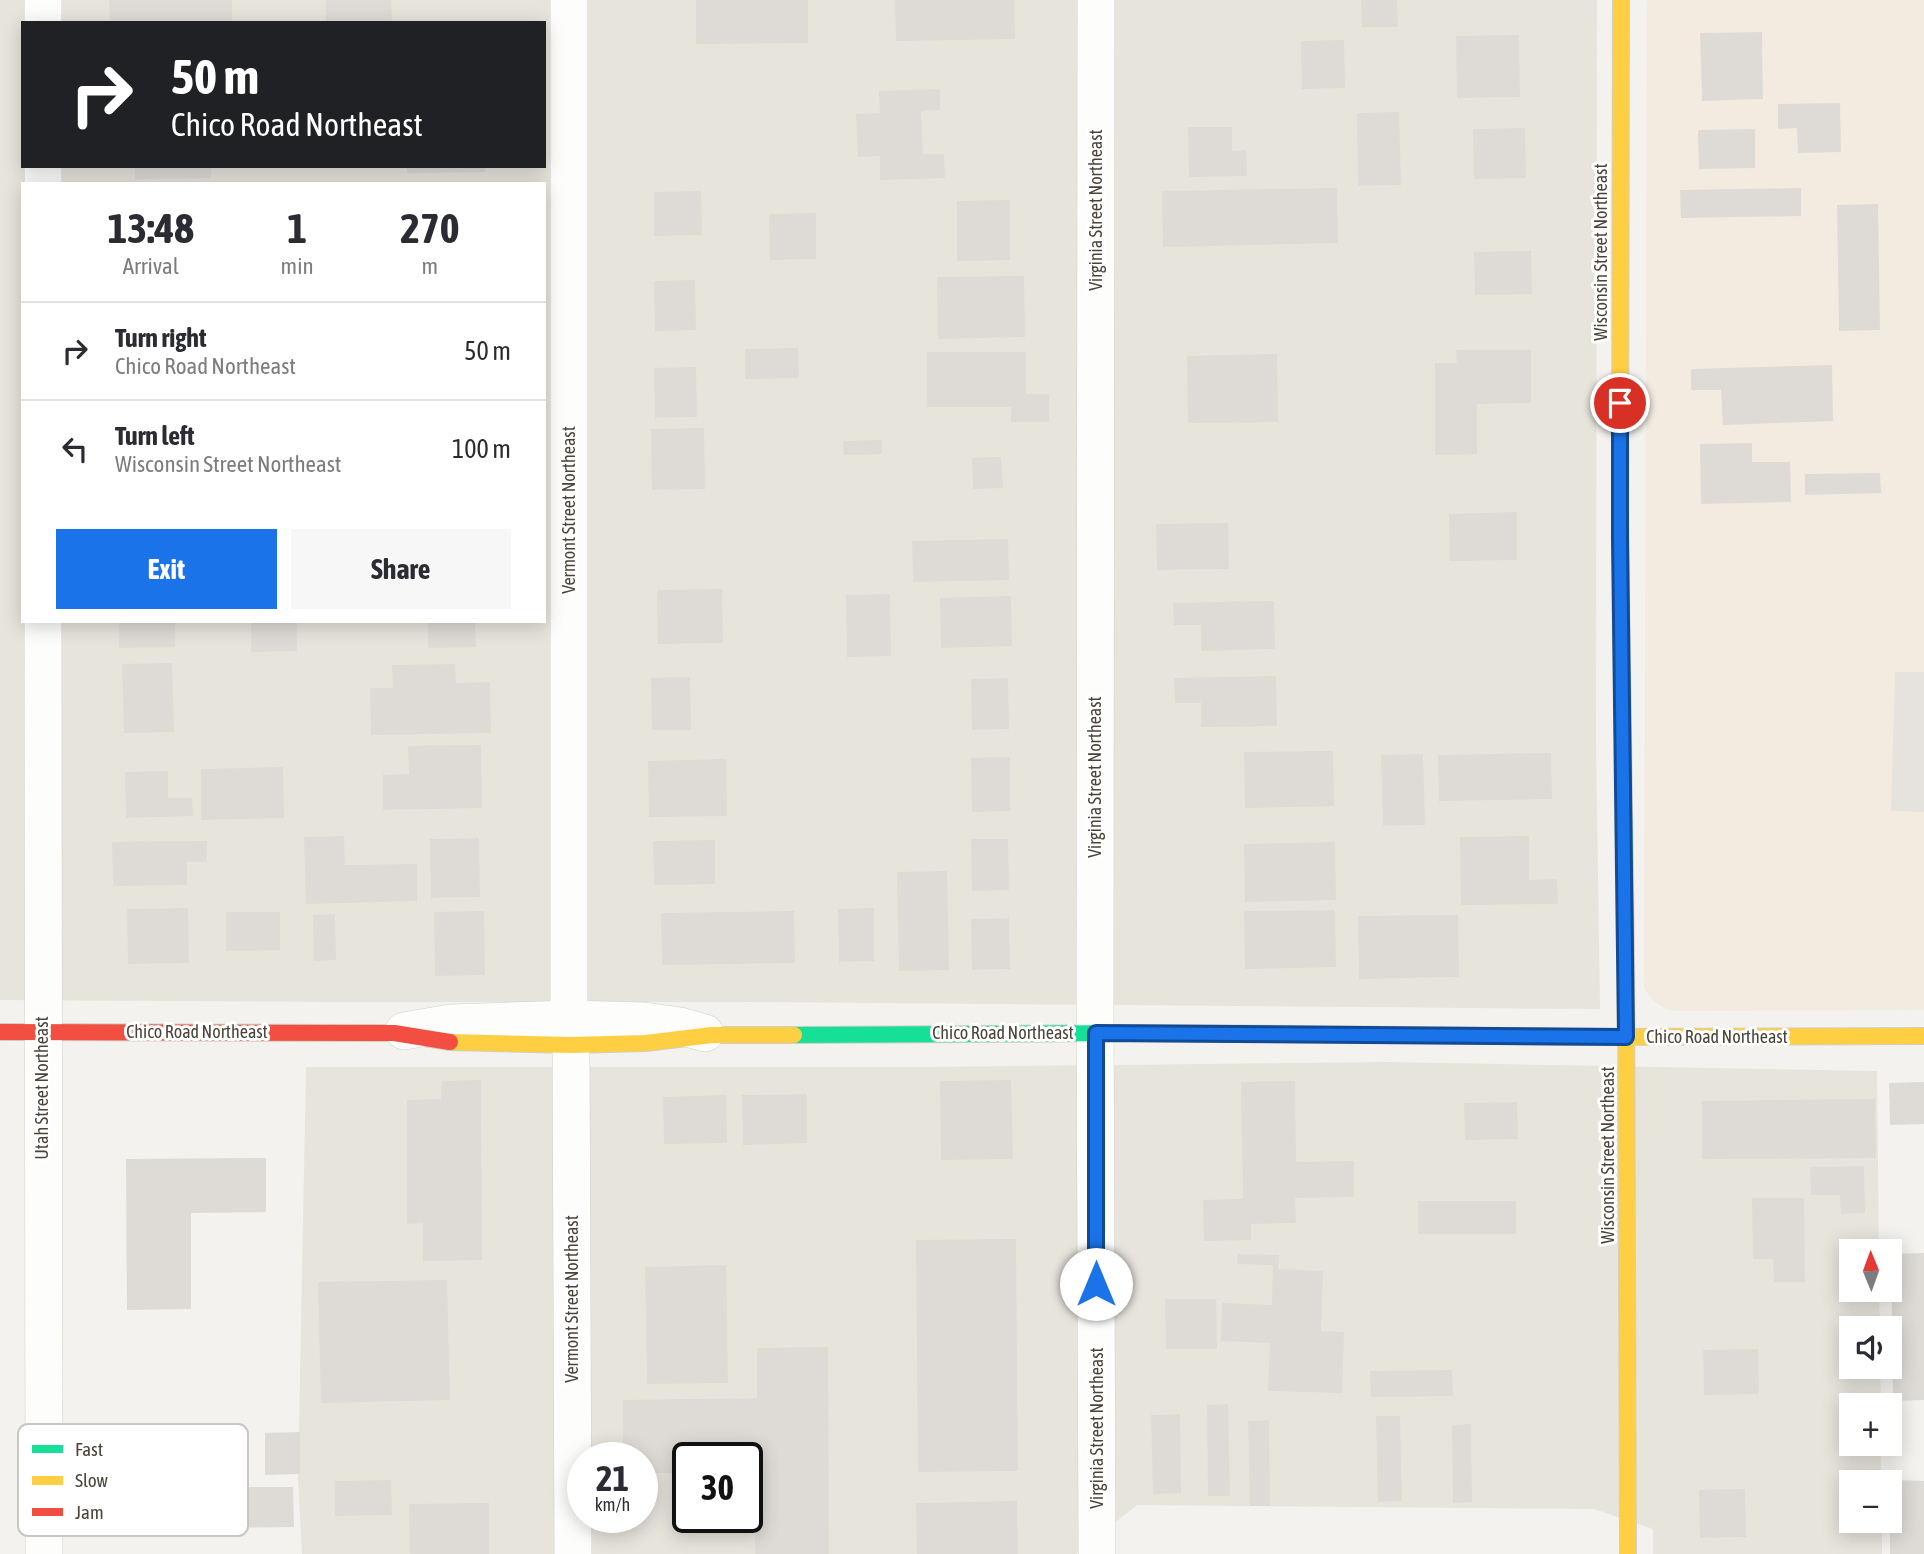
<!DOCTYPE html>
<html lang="en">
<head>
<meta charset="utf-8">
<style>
  :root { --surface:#fff; --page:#f7f7f7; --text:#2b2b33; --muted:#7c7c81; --line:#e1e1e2; --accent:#1a73e8 }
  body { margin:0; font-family:"Asap Condensed",sans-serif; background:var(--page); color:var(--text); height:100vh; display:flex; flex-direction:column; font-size:26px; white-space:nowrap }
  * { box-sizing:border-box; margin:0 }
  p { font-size:23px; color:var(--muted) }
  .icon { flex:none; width:38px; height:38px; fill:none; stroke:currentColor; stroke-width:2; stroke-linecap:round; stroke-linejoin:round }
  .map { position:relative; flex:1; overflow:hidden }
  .side { position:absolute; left:21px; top:182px; width:525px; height:441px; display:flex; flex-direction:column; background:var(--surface); border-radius:0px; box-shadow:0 4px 18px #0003 }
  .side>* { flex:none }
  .guide { position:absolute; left:21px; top:21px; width:525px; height:147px; border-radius:0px; box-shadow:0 4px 18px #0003; background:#202124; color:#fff; overflow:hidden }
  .needle { width:46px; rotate:359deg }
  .buttons { position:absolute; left:1839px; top:1239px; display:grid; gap:14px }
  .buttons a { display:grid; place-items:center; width:63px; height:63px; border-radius:0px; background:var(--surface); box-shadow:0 4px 18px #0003; font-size:35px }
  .speed { position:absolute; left:567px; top:1442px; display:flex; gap:14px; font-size:35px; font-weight:700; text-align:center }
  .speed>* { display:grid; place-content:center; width:91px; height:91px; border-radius:50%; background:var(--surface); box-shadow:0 4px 18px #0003; line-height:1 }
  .speed small { font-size:18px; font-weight:400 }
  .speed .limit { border:4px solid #111; border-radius:10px; background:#fff; color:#111 }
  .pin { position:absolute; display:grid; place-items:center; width:60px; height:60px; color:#fff; margin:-30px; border:4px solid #fff; border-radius:50%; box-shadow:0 2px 7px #0007 }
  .me { position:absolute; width:77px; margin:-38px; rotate:0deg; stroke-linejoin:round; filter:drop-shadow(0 0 5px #0008) }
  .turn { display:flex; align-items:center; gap:24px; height:147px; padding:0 35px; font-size:32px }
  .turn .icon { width:91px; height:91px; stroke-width:2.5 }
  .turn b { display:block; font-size:49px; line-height:60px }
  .eta { display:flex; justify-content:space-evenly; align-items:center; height:119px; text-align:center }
  .eta b { font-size:42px; font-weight:700; line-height:49px }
  .primary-button { display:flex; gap:14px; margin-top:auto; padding:14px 35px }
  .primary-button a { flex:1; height:80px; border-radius:0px; background:var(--accent); color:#fff; font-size:28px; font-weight:700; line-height:80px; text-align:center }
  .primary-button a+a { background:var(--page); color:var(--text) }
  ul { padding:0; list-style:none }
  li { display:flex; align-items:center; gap:21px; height:98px; padding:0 35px; border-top:2px solid var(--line) }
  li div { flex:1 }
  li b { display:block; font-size:26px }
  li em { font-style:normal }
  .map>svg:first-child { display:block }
</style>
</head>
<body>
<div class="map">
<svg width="1924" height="1554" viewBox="0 0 1924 1554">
  <rect width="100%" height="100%" fill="#f4f2ee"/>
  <!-- residential -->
  <path fill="#e7e4dc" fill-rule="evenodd" d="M0,0H1597L1596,741L1600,1009L747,1002H340L0,1000ZM23,23H544V166H23ZM23,184H544V621H23Z
    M1387,1062L1877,1071L1879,1251H1852V1290H1879L1880,1328H1852V1367H1880L1881,1405H1852V1444H1881V1482H1852V1521H1882V1554H1653V1529L1594,1509L1137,1505L1076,1554H302L298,1480L306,1067H916ZM583,1458H642V1517H583ZM688,1458H747V1517H688Z"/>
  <!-- commercial -->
  <path fill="#f3ebdf" d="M1647,0H1924V1010L1676,1011L1664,1008L1652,1000L1644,988Z"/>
  <!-- industrial -->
  <path fill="#e6e2de" d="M1895,672H1924V812L1891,811Z"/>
  <!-- building -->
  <path fill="#dedbd6" d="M109,0H232V23H110Z
    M326,0H391L392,23H326Z
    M696,0H808V43L696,44Z
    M895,0H1014L1015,39L896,41Z
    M1361,0H1397L1398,27H1362Z
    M1762,32L1763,99L1702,101L1700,33Z
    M1519,35L1520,97L1457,98L1456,36Z
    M1344,40L1345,88L1302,89L1301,41Z
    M940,89V110L921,111L923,154H944L945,178L880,180V156L858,157L856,114L880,113L879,91Z
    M1840,103L1841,152L1798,153L1797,128L1778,129V104Z
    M1399,112L1401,185L1358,186L1357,113Z
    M1188,127H1232V151L1246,150L1247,176L1189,177Z
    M1525,128L1526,178L1474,179L1473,129Z
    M1755,129V168L1699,169L1698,130Z
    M135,166H211V178L135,179Z
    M407,166H485V172L407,173Z
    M1337,188L1338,243L1163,247L1162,191Z
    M1801,188V216L1681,218L1680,190Z
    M701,191L702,235L654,236V192Z
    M1010,200V260L957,261V201Z
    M1878,204L1880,330L1839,331L1837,205Z
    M816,213V259L770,260L769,214Z
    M1531,251L1532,294L1475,295L1474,252Z
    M1024,276L1025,337L938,339L937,277Z
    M695,280L696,330L655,331L654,281Z
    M798,348L799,378L745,379V349Z
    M1456,350H1531V403L1477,404V454L1435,455V363H1457Z
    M927,352H1026V394H1049V422H1011V407H927Z
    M1277,354L1278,422L1188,423L1187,356Z
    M1832,365L1833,421L1723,425L1721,390H1691V369Z
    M696,367L697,417L655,418L654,368Z
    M704,428L705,489L652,490L651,429Z
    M882,440V454L844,455L843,441Z
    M1752,443V462H1790L1791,502L1701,504L1700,444Z
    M1001,457L1003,488L973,489L972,458Z
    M1880,473L1881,493L1805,495V474Z
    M1517,512V560L1450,561L1449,514Z
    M1228,523L1229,569L1157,570L1156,524Z
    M1008,539L1009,580L913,582L912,541Z
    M722,589L723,643L658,644L657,590Z
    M890,594L891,656L847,657L846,595Z
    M1011,596L1012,646L941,648L940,598Z
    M1274,601L1275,649L1201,651V625H1174L1173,603Z
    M119,621H175V647L119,648Z
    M251,621H297V651L251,652Z
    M428,621H475L476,647L428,648Z
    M172,663L174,732L124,733L122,664Z
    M455,664L456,683L490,682L491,733L371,735L370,688H393L392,665Z
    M1276,676L1277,726L1201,727V703H1175L1174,678Z
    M690,677L691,730H652L651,678Z
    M1008,678L1009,729L972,730L971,679Z
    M481,745L482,808L383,810V775L409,774L408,746Z
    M1333,751L1334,806L1245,808L1244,752Z
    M1551,753L1552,799L1439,801L1438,755Z
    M1423,754L1425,825L1383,826L1381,755Z
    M1010,757V811L972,812L971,758Z
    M726,759L727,816L649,817L648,761Z
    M283,767L284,818L201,820V769Z
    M168,771V798H192L193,816L126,818L125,772Z
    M344,836L345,865L417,864V901L306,904L304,837Z
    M1529,836V880L1557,879L1558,904L1461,905L1460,837Z
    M479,838L480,897L431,898L430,839Z
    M971,839H1008L1009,890L972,891Z
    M715,840V884L654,885L653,841Z
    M207,841V862H187V885L113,886L112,842Z
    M1335,842L1336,900L1245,902L1244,844Z
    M947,871L949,970L899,971L897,872Z
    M188,908L189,963L128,964L127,909Z
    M874,908V961L839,962L838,909Z
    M1335,910L1336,967L1245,969L1244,911Z
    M484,911L485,975L435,976L434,912Z
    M794,911L795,963L662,965L661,913Z
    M226,912H280V950L226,951Z
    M335,914L336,960L314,961L313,915Z
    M1458,915L1459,977L1359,979L1358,916Z
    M1009,918L1010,969L972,970L971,919Z
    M481,1080L482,1260L423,1261V1223L407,1224V1100L441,1099L442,1081Z
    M1011,1080L1013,1159L941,1160L940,1081Z
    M1295,1081L1296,1162L1354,1161V1197L1295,1198L1296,1223L1251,1224V1240L1204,1241L1203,1200L1243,1199L1241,1082Z
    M1924,1082V1124L1890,1125L1889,1083Z
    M807,1094V1143L743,1145L742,1095Z
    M726,1095L727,1143L664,1144L663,1097Z
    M1875,1099L1876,1158L1702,1159V1101Z
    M1517,1102L1518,1139L1465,1140L1464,1103Z
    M266,1158V1212L191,1213V1309L127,1310L126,1159Z
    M1864,1166L1865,1213L1841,1214L1840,1195H1811L1810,1167Z
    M1752,1198H1804L1805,1282H1774L1773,1259H1753Z
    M1418,1201H1516V1234H1418Z
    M1016,1239L1018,1471L918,1472L916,1240Z
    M1924,1253V1400L1893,1401L1891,1254Z
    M1238,1254L1279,1255L1278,1269L1323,1271L1321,1331L1344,1332L1342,1393L1268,1391L1270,1343L1221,1341L1222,1303L1272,1305L1273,1265L1237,1264Z
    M726,1265L728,1383L647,1384L645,1267Z
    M447,1280L450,1400L321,1403L318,1282Z
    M1165,1299H1216L1217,1349H1166Z
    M828,1347L829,1554H755L754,1473H747V1458H688V1473H642V1458H638V1450H623V1400L757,1398V1348Z
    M1758,1349L1759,1394L1704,1395L1703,1350Z
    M1452,1370L1453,1396L1371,1397L1370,1371Z
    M1228,1404L1230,1496H1208L1207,1405Z
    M1180,1414L1181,1493L1153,1494L1151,1415Z
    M1376,1416H1400L1402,1501L1378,1502Z
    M1269,1420L1270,1506H1250L1248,1421Z
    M1471,1424L1472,1502L1453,1503L1452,1425Z
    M300,1432V1474L265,1475V1433Z
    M391,1480L392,1515L335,1516V1481Z
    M1890,1480L1924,1481V1554H1890Z
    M228,1487H293L294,1527L229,1528Z
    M1745,1489L1746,1537L1700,1538L1699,1490Z
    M1017,1501L1018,1554H917L916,1503Z
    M489,1503V1554H410L409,1504Z"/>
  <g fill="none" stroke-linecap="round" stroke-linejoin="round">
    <defs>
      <path id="street" d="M1096,0L1095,999L1097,1554
        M43,23V0
        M43,184V166
        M43,621L44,1554
        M569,1019V0
        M404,1031L451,1023L569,1019L644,1021L680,1026L705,1033
        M571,1045L573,1554"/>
      <path id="fast" d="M1620,517L1626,957
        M794,1035L1128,1033L1309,1034"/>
      <path id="slow" d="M1620,517L1621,0
        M1626,957L1628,1554
        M1602,1037L1924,1036
        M450,1042L571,1045L646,1043L712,1035H794"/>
      <path id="jam" d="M0,1032L394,1033L450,1042
        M1309,1034L1602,1037"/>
    </defs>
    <!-- street casing -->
    <use href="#street" stroke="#d2d0cb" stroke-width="38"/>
    <!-- fast casing -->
    <use href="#fast" stroke="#d3cfc5" stroke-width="18"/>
    <!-- slow casing -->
    <use href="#slow" stroke="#d3cfc5" stroke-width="18"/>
    <!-- jam casing -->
    <use href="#jam" stroke="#d3cfc5" stroke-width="18"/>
    <!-- street -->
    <use href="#street" stroke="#fdfdfc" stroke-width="37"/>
    <!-- fast -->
    <use href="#fast" stroke="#16e098" stroke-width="16"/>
    <!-- slow -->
    <use href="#slow" stroke="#ffcf43" stroke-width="16"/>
    <!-- jam -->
    <use href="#jam" stroke="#f24e42" stroke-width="16"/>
  </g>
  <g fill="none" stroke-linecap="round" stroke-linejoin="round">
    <defs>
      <path id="route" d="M1096,1284V1033L1626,1037L1620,537V403"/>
    </defs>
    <!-- route casing -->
    <use href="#route" stroke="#114b97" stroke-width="18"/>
    <!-- route -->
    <use href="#route" stroke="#1a73e8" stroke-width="12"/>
  </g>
  <g text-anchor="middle" stroke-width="6" stroke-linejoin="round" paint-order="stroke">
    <!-- street labels -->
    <g font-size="18" fill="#4b4439" stroke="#fff">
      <text transform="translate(1096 210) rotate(-90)" y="6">Virginia Street Northeast</text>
      <text transform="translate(1601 252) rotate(-90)" y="6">Wisconsin Street Northeast</text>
      <text transform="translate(569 510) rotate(-90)" y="6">Vermont Street Northeast</text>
      <text transform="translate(1095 777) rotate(-90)" y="6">Virginia Street Northeast</text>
      <text x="197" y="1038">Chico Road Northeast</text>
      <text x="1003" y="1039">Chico Road Northeast</text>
      <text x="1717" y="1043">Chico Road Northeast</text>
      <text transform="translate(42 1088) rotate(-90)" y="6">Utah Street Northeast</text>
      <text transform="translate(1608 1155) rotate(-90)" y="6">Wisconsin Street Northeast</text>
      <text transform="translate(572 1299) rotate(-90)" y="6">Vermont Street Northeast</text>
      <text transform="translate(1097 1428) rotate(-90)" y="6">Virginia Street Northeast</text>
    </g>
  </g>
  <!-- legend -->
  <rect x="18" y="1424" width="230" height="112" rx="10" fill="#fff" stroke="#c9c7c4" stroke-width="2"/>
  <rect x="32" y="1445" width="31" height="8" fill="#16e098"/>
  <rect x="32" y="1476" width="31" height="9" fill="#ffcf43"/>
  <rect x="32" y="1508" width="31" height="8" fill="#f24e42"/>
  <g font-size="19" fill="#4b4439">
    <text x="75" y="1456">Fast</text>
    <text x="75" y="1487">Slow</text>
    <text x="75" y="1519">Jam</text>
  </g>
</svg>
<div class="buttons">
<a><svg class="needle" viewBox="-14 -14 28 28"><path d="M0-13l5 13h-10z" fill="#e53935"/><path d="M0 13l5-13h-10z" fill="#7c7c81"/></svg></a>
<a><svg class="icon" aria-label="sound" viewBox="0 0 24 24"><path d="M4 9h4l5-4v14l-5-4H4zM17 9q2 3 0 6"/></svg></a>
<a>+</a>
<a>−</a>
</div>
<div class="speed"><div>21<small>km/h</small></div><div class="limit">30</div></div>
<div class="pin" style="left:1620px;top:403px;background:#d93025"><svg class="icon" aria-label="arrive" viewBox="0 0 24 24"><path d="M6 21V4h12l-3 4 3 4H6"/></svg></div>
<svg class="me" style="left:1096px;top:1284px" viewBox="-20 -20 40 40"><circle r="19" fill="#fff"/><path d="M0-13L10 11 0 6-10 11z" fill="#1a73e8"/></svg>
<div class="guide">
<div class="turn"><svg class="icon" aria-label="right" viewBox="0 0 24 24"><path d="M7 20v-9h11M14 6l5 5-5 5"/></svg><div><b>50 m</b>Chico Road Northeast</div></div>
</div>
<section class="side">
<div class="eta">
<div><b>13:48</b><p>Arrival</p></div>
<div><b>1</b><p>min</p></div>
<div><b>270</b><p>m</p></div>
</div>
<ul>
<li><svg class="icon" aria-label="right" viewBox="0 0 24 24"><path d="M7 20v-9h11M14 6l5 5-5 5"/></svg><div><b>Turn right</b><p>Chico Road Northeast</p></div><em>50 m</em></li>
<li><svg class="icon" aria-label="left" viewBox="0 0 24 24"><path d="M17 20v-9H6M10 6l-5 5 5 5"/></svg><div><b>Turn left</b><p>Wisconsin Street Northeast</p></div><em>100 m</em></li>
</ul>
<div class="primary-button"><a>Exit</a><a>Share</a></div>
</section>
</div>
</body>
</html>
